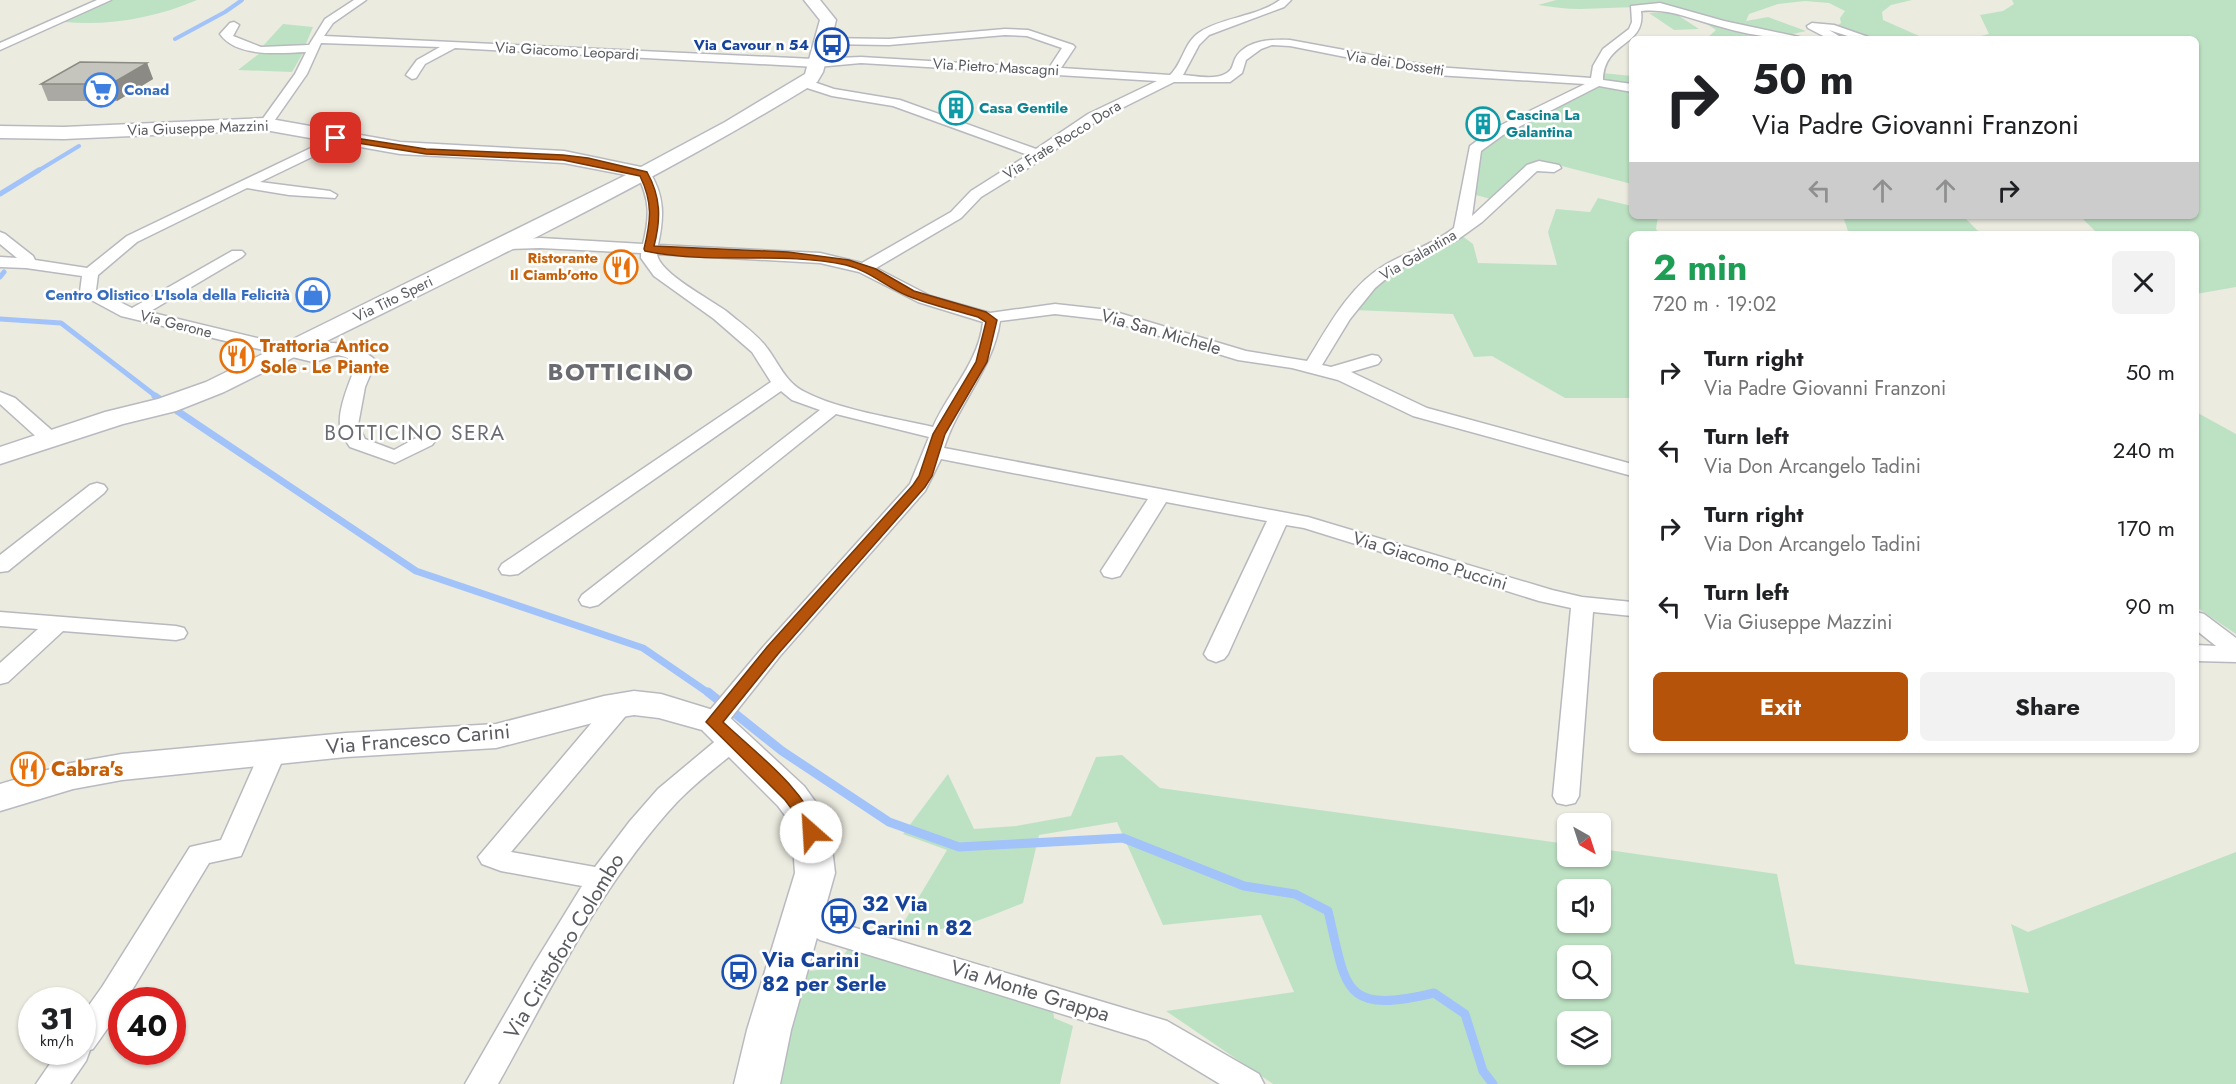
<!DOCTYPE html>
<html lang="en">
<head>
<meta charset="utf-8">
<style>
  :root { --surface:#fff; --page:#f2f2f2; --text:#202124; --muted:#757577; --accent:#b45309 }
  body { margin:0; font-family:Jost,sans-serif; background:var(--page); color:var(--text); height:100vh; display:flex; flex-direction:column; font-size:22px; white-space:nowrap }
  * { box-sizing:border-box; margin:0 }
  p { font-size:20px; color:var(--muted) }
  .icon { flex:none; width:33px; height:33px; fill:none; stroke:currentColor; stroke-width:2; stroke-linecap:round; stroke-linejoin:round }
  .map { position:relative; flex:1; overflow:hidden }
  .sheet { position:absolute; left:1629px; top:231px; width:570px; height:522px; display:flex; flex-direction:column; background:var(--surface); border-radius:9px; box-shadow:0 2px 4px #0004 }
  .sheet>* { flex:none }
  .banner { position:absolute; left:1629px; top:36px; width:570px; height:183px; border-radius:9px; box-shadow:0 2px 4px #0004; background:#fff; color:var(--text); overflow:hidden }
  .needle { width:39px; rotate:141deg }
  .buttons { position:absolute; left:1557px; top:813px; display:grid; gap:12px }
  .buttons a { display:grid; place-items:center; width:54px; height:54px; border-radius:9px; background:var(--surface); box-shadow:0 2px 4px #0004; font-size:30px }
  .speed { position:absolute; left:18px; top:987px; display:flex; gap:12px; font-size:30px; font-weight:700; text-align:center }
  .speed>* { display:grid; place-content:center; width:78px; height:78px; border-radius:50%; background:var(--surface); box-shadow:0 2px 4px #0004; line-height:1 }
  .speed small { font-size:15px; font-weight:400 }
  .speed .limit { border:9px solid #d22; background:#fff; color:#111 }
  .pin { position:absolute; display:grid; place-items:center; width:51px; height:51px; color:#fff; margin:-26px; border-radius:12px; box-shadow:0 3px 9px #0006 }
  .me { position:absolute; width:66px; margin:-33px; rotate:334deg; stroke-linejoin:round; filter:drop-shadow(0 0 4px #0008) }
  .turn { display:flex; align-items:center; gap:21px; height:126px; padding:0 24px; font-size:27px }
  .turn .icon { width:78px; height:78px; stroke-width:2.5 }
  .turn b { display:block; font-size:42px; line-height:51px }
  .lanes { display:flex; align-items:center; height:57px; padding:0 24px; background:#0003; justify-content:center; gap:30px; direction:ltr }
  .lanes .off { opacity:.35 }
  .round { display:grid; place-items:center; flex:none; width:63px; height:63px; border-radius:9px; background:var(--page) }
  .headline { display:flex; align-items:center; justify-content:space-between; height:102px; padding:0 24px }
  h1 { font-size:36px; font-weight:700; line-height:45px; color:#1e9e55 }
  .primary-button { display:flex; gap:12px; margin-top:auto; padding:12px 24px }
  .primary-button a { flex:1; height:69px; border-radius:9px; background:var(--accent); color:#fff; font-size:24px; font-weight:700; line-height:69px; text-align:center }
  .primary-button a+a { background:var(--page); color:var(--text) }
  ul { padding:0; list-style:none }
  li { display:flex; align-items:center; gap:18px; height:78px; padding:0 24px }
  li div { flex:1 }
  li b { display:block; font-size:22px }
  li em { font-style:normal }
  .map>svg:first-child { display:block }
</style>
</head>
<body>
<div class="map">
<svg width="2236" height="1084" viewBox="0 0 2236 1084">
  <rect width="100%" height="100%" fill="#ebebe0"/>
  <!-- green -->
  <path fill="#bde2c3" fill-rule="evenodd" d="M110,0H197C155,18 110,26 64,22Z
    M1556,0H1912L1891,5L1882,12L1883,20L1926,39H1706L1716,30C1669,0 1633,8 1580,9C1566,9 1552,7 1538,5ZM1805,1L1829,3L1845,11L1840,18L1841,23L1819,37L1788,35L1806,31L1768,17L1746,21L1749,14L1778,4Z
    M1956,0H2236V287L2196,294V234H2098L2082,218L2083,216H2196V39H1969L1989,34L1980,15L2003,11L2014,4L2012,0Z
    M1673,12L1699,29L1674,30L1649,13Z
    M283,24L313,27L305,46L262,47Z
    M260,53H303L292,72L238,70Z
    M1602,73L1632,76V184L1542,161L1530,163L1494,200L1469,193L1482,150L1506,133L1599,86Z
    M1598,198L1632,206V216H1658L1656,229L1659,234H1632V398H1565L1492,356L1474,357L1453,314L1353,310L1389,275L1461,235L1473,244L1478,263L1557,265L1548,232L1556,209L1590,212Z
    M1843,216H1963L1981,234H1849Z
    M2196,412L2236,434V634L2196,607Z
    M1122,755L1160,788L1567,844L1568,856H1600L1601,849L1777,874L1795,964L2029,993L2011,924L2028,932L2236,852V1084H1273L1166,1011L1294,992L1261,915L1163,925L1117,822L1039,835L1023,903C983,919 945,937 901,927L947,850L903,834L948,774L974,829L1016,826L1071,816L1096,757ZM1568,890H1600V922H1568ZM1568,956H1600V988H1568ZM1568,1022H1600V1054H1568Z
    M850,945L1053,1009L1054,1018L1073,1026L1060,1084H770L803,971C825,971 839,966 850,945Z"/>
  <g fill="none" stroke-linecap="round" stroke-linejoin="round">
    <!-- stream-far3 -->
    <path stroke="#a1c3fa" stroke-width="4" d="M175,39L225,12L242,0
      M36,172L79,146"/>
    <!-- stream-far2 -->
    <path stroke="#a1c3fa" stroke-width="5" d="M0,194L39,170
      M0,277L4,272
      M0,319L61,323L157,397"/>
    <!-- stream-far1 -->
    <path stroke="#a1c3fa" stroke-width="7" d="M155,396L416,571L643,648L710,694"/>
    <!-- stream -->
    <path stroke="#a1c3fa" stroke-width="9" d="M708,692L782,751L889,822L959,847L1123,838L1244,886L1295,894L1328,911C1347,989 1341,1015 1434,993L1465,1014L1483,1071L1493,1084"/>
    <defs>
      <path id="street" d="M97,0H111L0,50V43Z
        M354,0H366L333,23L324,36L813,59L861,57L1049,68L1062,48L1027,36L1005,35L889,45L823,44L817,41L823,38L889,39L1005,29L1028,30L1073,45L1075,47L1061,68L1170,75C1183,63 1184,42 1200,32C1223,17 1257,17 1280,0H1291L1284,7L1209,35L1199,45L1183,75C1195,76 1215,80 1225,74C1233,70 1232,66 1235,59C1245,40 1272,39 1290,40L1436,67L1591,78L1593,66L1603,49L1629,29L1632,22L1631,6L1660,3L1724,21L1799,37L1801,39C1773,39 1745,34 1718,26C1691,19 1669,8 1641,11C1646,47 1604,40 1603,80L1632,84V92L1599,86L1503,135L1481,151L1472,216L1527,165L1539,161L1559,165L1561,168L1554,172L1537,171L1482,222L1457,240L1394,272L1375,288L1350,319L1322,365L1331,367L1372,355L1378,356L1381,360L1378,364L1351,372L1427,408L1632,464V476L1413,416L1338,380L1292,368L1238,360L1107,320L1055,314L1000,321C993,369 958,403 944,448L1308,517L1552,590L1582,597L1632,602V616L1593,612L1579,796L1575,803L1566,805L1557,803L1553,796L1571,608L1539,601L1304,528L1286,525L1228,654L1224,659L1216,662L1208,659L1204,654L1267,521L1166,502L1120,576L1112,578L1104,576L1101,571L1148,499L941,459L925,491L780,656L723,728L714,730L705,728L702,722L705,716L764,646L910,484L929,437L836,414L598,605L590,607L582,605L579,600L582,595L820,410L792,400L781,391L518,574L510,575L502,574L499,569L502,564L771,382L752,352L714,319L654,276L641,258V253L540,248L504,249L496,244L499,241L540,238L643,244C650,216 650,200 637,174L644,170L649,171C665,196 664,217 658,245L820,253L862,263L951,212L971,191L1028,155L893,106L832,96L801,86V80L805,79L834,89L900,100L1036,149L1088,114L1157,81L861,63L817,67L455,48L425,64L416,78L412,79L406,75L417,60L440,47L321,43L307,74L270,127H260L259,124L295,74L306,52C280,53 237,58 220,34L230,23L234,22L239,25L233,36L261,47L309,45L325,19ZM1272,45L1290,46L1436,75L1585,84L1493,129L1470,146L1454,228C1433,245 1407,252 1385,265C1349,286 1328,327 1307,361L1246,351L1109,310L1055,304L990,313L930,296L876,268L961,218L981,197L1036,163L1098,120L1174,82H1230L1242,73L1246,60L1261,49ZM657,254L820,263L859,272L918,302L983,322C979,362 949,391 933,427C895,418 839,410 805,392C786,383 779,364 767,348C757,334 739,322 726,311C710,299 659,273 657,254Z
        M1812,23L1834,25L1874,39H1857L1829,30L1844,39H1829L1808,28L1807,26Z
        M340,134L345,135L347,138L345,141L260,182L330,191L337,195L335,198L289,195L247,188L137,242L98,275L96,290L132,308L232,251H242L245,254L242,257L149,312L311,351C317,349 323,344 329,343C342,342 368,351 376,361L365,387L358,425L365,439L394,450L418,437H432L435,441L432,445L395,463L350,447C346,442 340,431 340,425C338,408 351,378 357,363C333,349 336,357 313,362L121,316L82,295L80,292L82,276L26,268L0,267V257L17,258L0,244V232L5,234L33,256L35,260L87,268L127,236Z
        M0,392L15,398L56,434L58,438L56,442H42L0,404Z
        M97,483L104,485L107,489L104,493L8,571L0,572V555L90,485Z
        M0,612L176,626L184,628L187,633L184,638L176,640L63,631L8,682L0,684V663L38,629L0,626Z
        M2196,612L2204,614L2236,638V662L2196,661V645L2216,646L2196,630Z
        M620,698L629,700L632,706L629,712L511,852L595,867L630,821L658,789L725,733L734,730L743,733L746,739L743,745C721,764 697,781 677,802C601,884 552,987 498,1084H465L534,964L582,886L501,871L482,864L478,857L611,700Z
        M273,743L282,746L286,752L241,856L209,863L126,1000H122V1008L93,1049L90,1050L86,1061L70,1084H36L58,1052H82V1015L102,987L190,847L221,840L260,752L264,746Z
        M804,905L839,923L1167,1021L1259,1074L1264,1084H1220L1147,1040L820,940L794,924L790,916L794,908Z"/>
      <path id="secondary" d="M804,0H820L836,20L823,72L817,82C627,199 423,292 224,392L176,411L123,424L0,464V447L105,412L158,399L206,382L626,175L564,163L400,154L265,130L64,139L0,138V126L64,127L265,118L400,142L564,151L641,167L725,122L805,74L820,20Z
        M634,691L661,694L726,714L804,786L817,804L830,832L835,873L791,1030L780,1084H734L747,1030L795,873L792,832L787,818L778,806L702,730L659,718L634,715L604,720L496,748L346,757L122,780L73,789L0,811V784L71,763L122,754L346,733L496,724L604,696Z"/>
    </defs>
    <!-- street casing -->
    <use href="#street" stroke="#b8b9be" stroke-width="3"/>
    <!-- secondary casing -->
    <use href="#secondary" stroke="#b9bac1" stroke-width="3"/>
    <!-- street -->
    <use href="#street" fill="#fff" fill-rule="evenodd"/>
    <!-- secondary -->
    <use href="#secondary" fill="#fff" fill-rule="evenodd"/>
  </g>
  <!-- wall -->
  <path fill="#aaa9a3" d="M147,63L153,79L117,101H48L41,84Z"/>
  <!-- shaded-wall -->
  <path fill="#8b8a84" d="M147,63L153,79L117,101L111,84Z"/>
  <!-- building -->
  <path fill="#c6c5bd" stroke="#8b8a84" stroke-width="1.5" d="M80,62L147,63L111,84H41Z"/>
  <!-- route -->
  <path fill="#b45309" stroke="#753606" stroke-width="1.5" d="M336,135L426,149L563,155L588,158L647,172C661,197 661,219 654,246L788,252L849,260L876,269L914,291L986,312L997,320L987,362L945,434L932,476L925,487L778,654L723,722C758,755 802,786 820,832L817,836L811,838L805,836L797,816L785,800L706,722L767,647L913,485L919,476L933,434L976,362L986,322L978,317C955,310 930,305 908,296C886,287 870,271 846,265C781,251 711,265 645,251L644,249C651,220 653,203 640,176L563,160L426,154L333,139L331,138Z"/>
  <!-- icons -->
  <defs>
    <symbol id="bus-ring" viewBox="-11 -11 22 22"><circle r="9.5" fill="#fff" stroke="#1a4fb4" stroke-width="1.5"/><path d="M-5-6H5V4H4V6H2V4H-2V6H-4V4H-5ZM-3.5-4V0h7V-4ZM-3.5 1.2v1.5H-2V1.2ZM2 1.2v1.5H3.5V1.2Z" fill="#1a4fb4"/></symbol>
    <symbol id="supermarket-ring" viewBox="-11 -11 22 22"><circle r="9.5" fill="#fff" stroke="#3f7fe0" stroke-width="1.5"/><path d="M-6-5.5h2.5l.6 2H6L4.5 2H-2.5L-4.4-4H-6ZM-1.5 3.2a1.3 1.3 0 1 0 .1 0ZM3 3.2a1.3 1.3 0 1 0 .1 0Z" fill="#3f7fe0"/></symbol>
    <symbol id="building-ring" viewBox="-11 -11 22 22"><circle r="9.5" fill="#fff" stroke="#0f9aa8" stroke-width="1.5"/><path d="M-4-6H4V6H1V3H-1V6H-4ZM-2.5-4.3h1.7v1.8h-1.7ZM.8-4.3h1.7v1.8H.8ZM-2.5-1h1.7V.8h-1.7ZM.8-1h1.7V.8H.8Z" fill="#0f9aa8"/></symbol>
    <symbol id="restaurant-ring" viewBox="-11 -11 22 22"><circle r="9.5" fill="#fff" stroke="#e8710a" stroke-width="1.5"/><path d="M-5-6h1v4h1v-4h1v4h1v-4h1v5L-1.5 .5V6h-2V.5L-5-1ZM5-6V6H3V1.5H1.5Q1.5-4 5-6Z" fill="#e8710a"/></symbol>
    <symbol id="shop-ring" viewBox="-11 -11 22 22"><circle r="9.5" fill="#fff" stroke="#3f7fe0" stroke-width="1.5"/><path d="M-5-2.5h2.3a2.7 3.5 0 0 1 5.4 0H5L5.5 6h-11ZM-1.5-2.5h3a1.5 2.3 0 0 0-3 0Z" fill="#3f7fe0"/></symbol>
  </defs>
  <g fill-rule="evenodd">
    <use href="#bus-ring" x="813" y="26" width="38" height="38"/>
    <use href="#supermarket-ring" x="82" y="71" width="38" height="38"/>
    <use href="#building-ring" x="937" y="89" width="38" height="38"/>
    <use href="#building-ring" x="1464" y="105" width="38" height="38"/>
    <use href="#restaurant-ring" x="602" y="248" width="38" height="38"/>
    <use href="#shop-ring" x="294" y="276" width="38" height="38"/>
    <use href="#restaurant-ring" x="218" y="337" width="38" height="38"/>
    <use href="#restaurant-ring" x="9" y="750" width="38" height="38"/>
    <use href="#bus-ring" x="820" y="897" width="38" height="38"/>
    <use href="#bus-ring" x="720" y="953" width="38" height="38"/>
  </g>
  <g text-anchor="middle" stroke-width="5" stroke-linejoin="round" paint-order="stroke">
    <!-- far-transit labels -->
    <g font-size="15" font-weight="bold" fill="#164399" stroke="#fff" text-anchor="end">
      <text x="809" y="50">Via Cavour n 54</text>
    </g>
    <!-- far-street labels -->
    <g font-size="15" fill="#595b60" stroke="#fff">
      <text transform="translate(567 51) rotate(3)" y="5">Via Giacomo Leopardi</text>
      <text transform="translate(1395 63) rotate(9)" y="5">Via dei Dossetti</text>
      <text transform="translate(996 67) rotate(3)" y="5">Via Pietro Mascagni</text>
      <text transform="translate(198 128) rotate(-2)" y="5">Via Giuseppe Mazzini</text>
      <text transform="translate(1062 140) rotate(-32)" y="5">Via Frate Rocco Dora</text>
      <text transform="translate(1418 255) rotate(-30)" y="5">Via Galantina</text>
      <text transform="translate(393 299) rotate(-26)" y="5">Via Tito Speri</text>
      <text transform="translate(176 324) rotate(14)" y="5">Via Gerone</text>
    </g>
    <!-- far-shop labels -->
    <g font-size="15" font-weight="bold" fill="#366cbe" stroke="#fff" text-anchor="start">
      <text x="124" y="95">Conad</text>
      <text x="290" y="300" text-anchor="end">Centro Olistico L'Isola della Felicità</text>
    </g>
    <!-- far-culture labels -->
    <g font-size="15" font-weight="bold" fill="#0d838f" stroke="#fff" text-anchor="start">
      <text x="979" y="113">Casa Gentile</text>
      <text x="1506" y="120">Cascina La<tspan x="1506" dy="17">Galantina</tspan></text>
    </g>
    <!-- far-food labels -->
    <g font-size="15" font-weight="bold" fill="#c56008" stroke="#fff" text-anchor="end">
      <text x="598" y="263">Ristorante<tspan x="598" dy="17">Il Ciamb'otto</tspan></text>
    </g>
    <!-- street labels -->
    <g font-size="18" fill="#595b60" stroke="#fff">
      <text transform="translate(1161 332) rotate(16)" y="6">Via San Michele</text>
      <text transform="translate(1430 561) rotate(17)" y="6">Via Giacomo Puccini</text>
    </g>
    <!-- food labels -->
    <g font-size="18" font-weight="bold" fill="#c56008" stroke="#fff" text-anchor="start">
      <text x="260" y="352">Trattoria Antico<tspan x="260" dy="21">Sole - Le Piante</tspan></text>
    </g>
    <!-- quarter labels -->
    <g font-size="21" letter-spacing="1.5" fill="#6a6c72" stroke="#fff">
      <text x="415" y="440">BOTTICINO SERA</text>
    </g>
    <!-- near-street labels -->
    <g font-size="21" fill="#595b60" stroke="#fff">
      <text transform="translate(418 739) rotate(-5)" y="7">Via Francesco Carini</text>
      <text transform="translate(564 946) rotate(-59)" y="7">Via Cristoforo Colombo</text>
      <text transform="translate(1030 991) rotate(17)" y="7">Via Monte Grappa</text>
    </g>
    <!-- near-food labels -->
    <g font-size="21" font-weight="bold" fill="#c56008" stroke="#fff" text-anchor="start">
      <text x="51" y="776">Cabra's</text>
    </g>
    <!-- near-transit labels -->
    <g font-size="21" font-weight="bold" fill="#164399" stroke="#fff" text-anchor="start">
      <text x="862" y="911">32 Via<tspan x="862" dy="24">Carini n 82</tspan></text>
      <text x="762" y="967">Via Carini<tspan x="762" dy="24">82 per Serle</tspan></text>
    </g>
    <!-- district labels -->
    <g font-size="24" font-weight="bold" letter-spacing="1.5" fill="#6a6c72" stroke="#fff">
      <text x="621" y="380">BOTTICINO</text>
    </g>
  </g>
</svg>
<div class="buttons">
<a><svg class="needle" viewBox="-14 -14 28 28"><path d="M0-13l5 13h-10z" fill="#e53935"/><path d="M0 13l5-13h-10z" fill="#757577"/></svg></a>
<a><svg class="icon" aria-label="sound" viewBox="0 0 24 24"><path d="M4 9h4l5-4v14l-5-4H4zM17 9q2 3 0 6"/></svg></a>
<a><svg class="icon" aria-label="search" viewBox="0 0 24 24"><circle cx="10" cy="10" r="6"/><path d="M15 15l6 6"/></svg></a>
<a><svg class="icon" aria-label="layers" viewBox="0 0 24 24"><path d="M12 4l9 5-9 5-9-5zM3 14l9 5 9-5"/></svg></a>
</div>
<div class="speed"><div>31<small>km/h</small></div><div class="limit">40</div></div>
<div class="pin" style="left:336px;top:138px;background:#d93025"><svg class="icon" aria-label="arrive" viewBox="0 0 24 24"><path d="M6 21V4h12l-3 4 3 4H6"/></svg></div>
<svg class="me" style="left:811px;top:832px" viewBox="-20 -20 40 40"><circle r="19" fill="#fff"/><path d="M0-13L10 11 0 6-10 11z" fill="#b45309"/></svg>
<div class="banner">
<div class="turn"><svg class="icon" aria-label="right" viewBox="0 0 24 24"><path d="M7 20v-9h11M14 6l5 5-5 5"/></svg><div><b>50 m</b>Via Padre Giovanni Franzoni</div></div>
<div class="lanes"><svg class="icon off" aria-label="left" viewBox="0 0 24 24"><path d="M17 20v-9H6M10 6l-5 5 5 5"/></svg><svg class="icon off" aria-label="ahead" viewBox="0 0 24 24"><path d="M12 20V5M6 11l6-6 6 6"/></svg><svg class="icon off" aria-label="ahead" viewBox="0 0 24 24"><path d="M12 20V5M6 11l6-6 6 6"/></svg><svg class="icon" aria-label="right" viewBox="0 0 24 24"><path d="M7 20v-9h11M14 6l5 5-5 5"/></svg></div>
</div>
<section class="sheet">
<div class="headline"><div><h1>2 min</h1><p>720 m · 19:02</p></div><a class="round"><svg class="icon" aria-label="close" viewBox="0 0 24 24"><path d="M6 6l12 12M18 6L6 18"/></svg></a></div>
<ul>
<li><svg class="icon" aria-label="right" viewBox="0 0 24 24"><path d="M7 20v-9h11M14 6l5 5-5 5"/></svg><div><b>Turn right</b><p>Via Padre Giovanni Franzoni</p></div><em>50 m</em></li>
<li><svg class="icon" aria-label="left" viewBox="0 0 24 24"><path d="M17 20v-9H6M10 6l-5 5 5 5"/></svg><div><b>Turn left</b><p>Via Don Arcangelo Tadini</p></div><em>240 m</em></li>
<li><svg class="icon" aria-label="right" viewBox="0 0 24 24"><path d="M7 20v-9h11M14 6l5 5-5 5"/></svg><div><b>Turn right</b><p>Via Don Arcangelo Tadini</p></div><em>170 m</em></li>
<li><svg class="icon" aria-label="left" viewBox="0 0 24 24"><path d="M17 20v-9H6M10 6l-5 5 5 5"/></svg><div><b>Turn left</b><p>Via Giuseppe Mazzini</p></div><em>90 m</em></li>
</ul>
<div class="primary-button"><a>Exit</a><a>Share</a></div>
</section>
</div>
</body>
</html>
